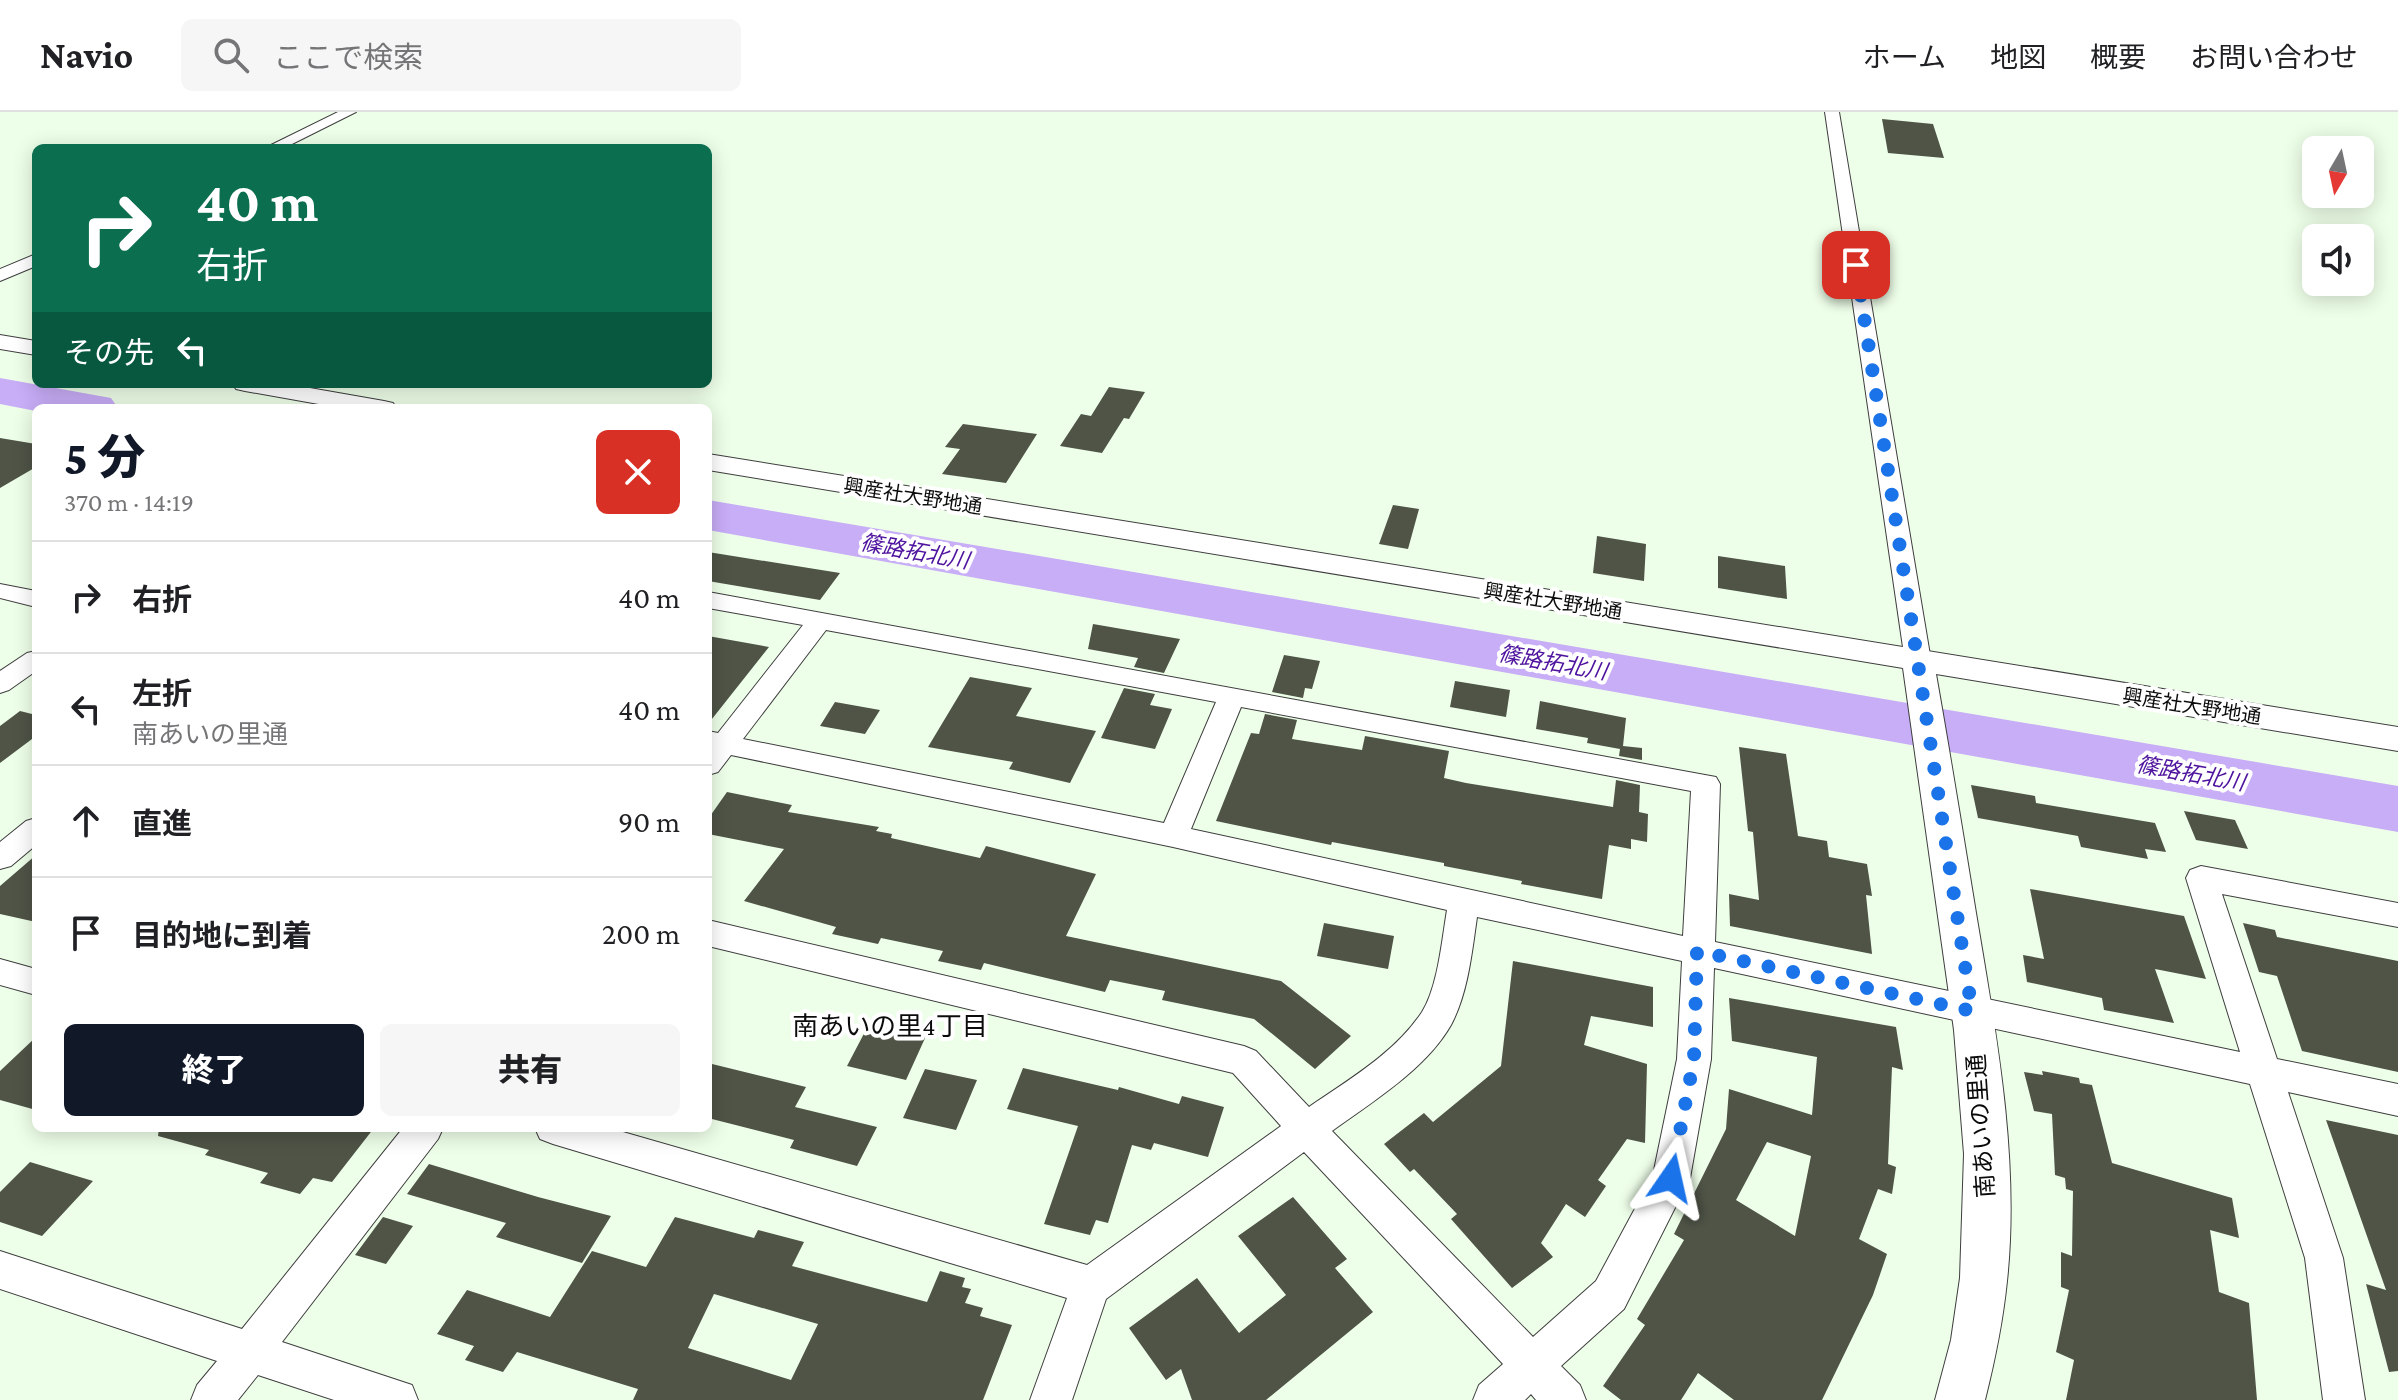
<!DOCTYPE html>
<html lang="ja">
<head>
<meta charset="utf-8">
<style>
  :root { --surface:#fff; --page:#f6f6f6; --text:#202124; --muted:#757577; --line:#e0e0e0; --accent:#111827 }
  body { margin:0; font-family:"Crimson Pro","Noto Sans JP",serif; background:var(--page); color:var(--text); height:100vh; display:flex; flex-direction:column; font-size:30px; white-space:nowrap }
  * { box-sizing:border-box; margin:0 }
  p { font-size:26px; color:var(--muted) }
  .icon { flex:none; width:44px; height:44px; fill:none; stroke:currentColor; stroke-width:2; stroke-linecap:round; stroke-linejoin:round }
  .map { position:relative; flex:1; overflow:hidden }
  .side { position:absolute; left:32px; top:292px; width:680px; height:728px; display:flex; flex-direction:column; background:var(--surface); border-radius:12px; box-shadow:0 4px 20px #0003 }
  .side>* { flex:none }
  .hud { position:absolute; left:32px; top:32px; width:680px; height:244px; border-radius:12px; box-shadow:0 4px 20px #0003; background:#0b6e4f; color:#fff; overflow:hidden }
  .needle { width:52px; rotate:189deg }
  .controls { position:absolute; left:2302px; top:24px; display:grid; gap:16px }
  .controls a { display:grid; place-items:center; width:72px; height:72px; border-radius:12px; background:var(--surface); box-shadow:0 4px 20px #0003; font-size:40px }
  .pin { position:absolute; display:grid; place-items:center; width:68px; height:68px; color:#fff; margin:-34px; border-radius:16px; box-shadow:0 4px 12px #0006 }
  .me { position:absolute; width:88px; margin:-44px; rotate:11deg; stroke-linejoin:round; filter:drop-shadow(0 0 6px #0008) }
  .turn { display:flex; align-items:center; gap:28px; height:168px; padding:0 32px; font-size:36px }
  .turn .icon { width:104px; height:104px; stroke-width:2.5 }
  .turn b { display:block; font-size:56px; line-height:68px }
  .then { display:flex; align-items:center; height:76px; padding:0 32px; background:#0003; gap:16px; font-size:30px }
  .round { display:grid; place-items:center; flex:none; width:84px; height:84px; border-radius:12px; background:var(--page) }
  .headline { display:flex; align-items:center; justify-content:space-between; height:136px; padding:0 32px }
  h1 { font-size:48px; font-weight:800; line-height:60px; color:var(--accent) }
  .cta { display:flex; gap:16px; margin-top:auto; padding:16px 32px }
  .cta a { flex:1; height:92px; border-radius:12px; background:var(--accent); color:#fff; font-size:32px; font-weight:800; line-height:92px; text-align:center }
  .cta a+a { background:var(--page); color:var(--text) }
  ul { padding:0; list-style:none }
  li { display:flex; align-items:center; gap:24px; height:112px; padding:0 32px; border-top:2px solid var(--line) }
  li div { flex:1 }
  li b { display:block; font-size:30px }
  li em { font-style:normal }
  header { display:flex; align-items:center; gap:48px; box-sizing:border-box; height:112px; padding:0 40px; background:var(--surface); border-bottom:2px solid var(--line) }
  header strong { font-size:38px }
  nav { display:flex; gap:44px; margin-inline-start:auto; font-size:28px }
  .search { width:560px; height:72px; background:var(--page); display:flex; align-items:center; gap:20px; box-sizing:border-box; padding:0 28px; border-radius:12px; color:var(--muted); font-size:30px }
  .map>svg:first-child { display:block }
</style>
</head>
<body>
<header>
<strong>Navio</strong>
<div class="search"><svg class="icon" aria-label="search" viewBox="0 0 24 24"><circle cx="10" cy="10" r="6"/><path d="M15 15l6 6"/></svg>ここで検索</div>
<nav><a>ホーム</a><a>地図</a><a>概要</a><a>お問い合わせ</a></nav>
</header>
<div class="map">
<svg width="2398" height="1288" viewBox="0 0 2398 1288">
  <rect width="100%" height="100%" fill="#eeffe9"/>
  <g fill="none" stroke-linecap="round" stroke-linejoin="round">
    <!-- river -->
    <path fill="#c8adf7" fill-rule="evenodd" d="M0,266L111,286L118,296H36V299L0,292Z
      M708,388L2398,674V720L708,418Z"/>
  </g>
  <!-- building -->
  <path fill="#4f5447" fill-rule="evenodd" d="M1882,7L1933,12L1944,46L1888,41Z
    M1109,275L1145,280L1129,307L1124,306L1102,341L1060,334L1081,302L1091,304Z
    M963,312L1037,322L1006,371L942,362L960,337L945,335Z
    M0,326L36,332V355L0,376Z
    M1393,393L1419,397L1408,437L1379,432Z
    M1597,424L1646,432L1644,469L1593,461Z
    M708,440L840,461L820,488L708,469Z
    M1718,444L1785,454L1787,487L1718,476Z
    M1093,512L1180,527L1164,561L1134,555L1138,546L1088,537Z
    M708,524L769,535L708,612Z
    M1284,543L1320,549L1312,577L1305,576L1303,586L1272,580Z
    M970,565L1032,576L1016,604L1096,619L1070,671L1009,657L1013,650L928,635Z
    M1455,569L1510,578L1506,605L1450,595Z
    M1124,576L1155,582L1150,593L1172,597L1155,637L1101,626Z
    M1540,589L1626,606L1623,634L1642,636V648L1619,644L1620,637L1587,631L1588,626L1536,617Z
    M835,590L880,598L865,622L820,614Z
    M20,599L36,603V624L0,651V614Z
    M1265,602L1297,608L1292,627L1362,638L1365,624L1449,639L1444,666L1466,671L1613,695L1616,668L1640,673L1639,700L1648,702L1647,730L1631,727V737L1609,733L1602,787L1521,772L1522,769L1444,754V751L1332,730L1331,733L1216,709L1251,621L1259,622Z
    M1739,635L1786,642L1798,724L1827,729L1829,745L1867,752L1872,784L1866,783L1872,842L1730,814L1729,782L1759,788L1753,720L1748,719Z
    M1971,673L2035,684L2036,691L2155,711L2166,740L2145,737L2148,747L2081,735L2078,724L1978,706Z
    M727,680L792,693L788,700L879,715L876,719L892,722L891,726L980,746L986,734L1096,762L1066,824L1281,869L1351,924L1315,957L1254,907L1162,888L1165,879L1110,868L1105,880L984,851L981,858L938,849L943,839L881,826L878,832L832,822L836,815L744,789L784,737L708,722V707Z
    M2184,699L2235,708L2248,737L2196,728Z
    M36,743V810L0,802V774Z
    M2030,777L2184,804L2206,867L2155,857L2174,911L2104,898L2102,886L2027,870L2023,843L2044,847Z
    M1324,811L1394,824L1388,857L1317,844Z
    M2243,811L2275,818L2277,825L2398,849V960L2302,939L2277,864L2259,860Z
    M1513,849L1653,875V915L1591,904L1584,933L1647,952L1645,1031L1627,1027L1598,1068L1606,1074L1585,1105L1566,1092L1541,1131L1553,1145L1512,1176L1451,1107L1457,1102L1414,1057L1410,1060L1384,1032L1424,1001L1433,1010L1501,954Z
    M1729,886L1896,915L1903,958L1892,955L1888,1052L1896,1055L1892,1082L1878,1077L1859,1127L1887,1142L1873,1183L1822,1288H1734L1698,1261L1681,1288H1621L1603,1274L1645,1213L1637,1207L1684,1128L1674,1122L1726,1017L1729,977L1812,1003L1817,945L1732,929ZM1767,1030L1811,1044L1795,1124L1736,1088Z
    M869,912L926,924L906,968L847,954Z
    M36,925V998L0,988V959Z
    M708,951L806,975L795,995L877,1015L857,1054L790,1036L794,1028L708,1006Z
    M1023,956L1118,978L1119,975L1179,992L1182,984L1224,995L1208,1045L1154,1031L1151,1038L1132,1033L1108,1111L1096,1108L1090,1123L1044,1112L1078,1014L1007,997Z
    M925,957L977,968L956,1018L903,1006Z
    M2042,959L2079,966L2080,971L2092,973L2112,1051L2232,1086L2239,1126L2210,1118L2219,1180L2249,1191L2257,1288H2066L2074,1248L2056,1240L2069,1178L2061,1175V1140L2072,1144L2073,1079L2066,1077L2065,1066L2055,1063L2052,1002L2034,999L2024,960L2043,963Z
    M2326,1008L2398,1023V1259L2389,1260L2366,1172L2386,1178Z
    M159,1016H374L332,1070L313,1066L300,1082L260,1071L268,1061L205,1043L209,1038L158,1024Z
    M30,1050L93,1069L42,1124L0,1110V1080Z
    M429,1052L538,1085L611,1104L582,1151L496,1125L506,1111L407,1082Z
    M1293,1085L1347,1147L1335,1156L1373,1200L1266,1288H1192L1181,1257L1166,1268L1129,1216L1197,1166L1239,1221L1286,1183L1238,1124Z
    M383,1105L413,1114L386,1152L355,1143Z
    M675,1105L754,1126L758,1118L804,1130L792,1154L927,1190L940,1159L965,1166L962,1175L971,1177L965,1191L983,1196L980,1204L1012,1213L983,1288H633L638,1277L517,1240L503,1260L465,1248L474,1234L437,1222L467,1178L550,1205L592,1139L646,1155ZM714,1182L818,1212L791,1268L688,1236Z"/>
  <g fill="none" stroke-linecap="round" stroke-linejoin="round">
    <defs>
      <path id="minor" d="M338,0H356L284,36H265Z
        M1825,0H1839L1931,549L1927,555L1918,557L1909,555L1905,549Z
        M36,142V154L0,169V157Z
        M0,472L36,479V495L0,486Z
        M708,480L1716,665L1720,672L1715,830L2240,940L2186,766L2190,758L2201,754L2398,791V815L2222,782L2277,947L2398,972V1004L2288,980L2343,1146L2365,1288H2323L2305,1146L2250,972L1714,856L1711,947L1690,1066L1624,1197L1561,1254L1580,1273L1586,1288H1536L1531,1282L1525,1288H1473L1479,1273L1503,1252L1304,1040L1106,1187L1072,1288H1030L1067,1186L553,1032L540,1027L535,1016H609L1087,1153L1281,1014L1233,961L708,834V808L1244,934L1256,939L1309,995C1348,968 1395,941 1422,900C1438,875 1442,827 1447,798L1173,735L731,643L718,660L708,663V619L718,621L803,513L708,496ZM826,518L1216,590L1164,711L743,627ZM1241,595L1691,679L1683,824L1191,717ZM1477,805L1682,849L1677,947L1653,1063L1596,1169L1533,1225L1332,1019C1372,990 1426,957 1451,913C1468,881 1472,840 1477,805Z
        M36,539V559L9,578L0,581V559L27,541Z
        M36,706V733L11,754L0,757V730L26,709Z
        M0,847L36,857V883L0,873Z
        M403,1016H443L438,1027L282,1230L412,1273L418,1288H334L258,1263L238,1288H191L197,1273L217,1249L0,1177V1139L242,1217Z"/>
      <path id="tertiary" d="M0,223L36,229V243L0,237Z
        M233,272H287L384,289L393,291L396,296H341L245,279L236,277Z
        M708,342L2398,615V639L1936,562C1950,641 1963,721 1976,801C1996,921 2020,1047 2007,1169C2003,1209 1995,1248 1985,1288H1935L1951,1228L1960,1166L1964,1042L1954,918L1903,556L708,358Z"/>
    </defs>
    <!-- minor casing -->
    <use href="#minor" stroke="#3e3e3e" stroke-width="2"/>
    <!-- tertiary casing -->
    <use href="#tertiary" stroke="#3e3e3e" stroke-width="2"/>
    <!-- minor -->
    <use href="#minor" fill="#fff" fill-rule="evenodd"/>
    <!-- tertiary -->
    <use href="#tertiary" fill="#fff" fill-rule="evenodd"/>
  </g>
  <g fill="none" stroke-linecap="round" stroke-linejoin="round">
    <!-- route -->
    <path stroke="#1a73e8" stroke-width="14" stroke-dasharray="0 25.2" d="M1671,1066L1694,947L1697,839L1972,899L1856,153"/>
  </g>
  <g text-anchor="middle" stroke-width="8" stroke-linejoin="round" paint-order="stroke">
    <!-- street labels -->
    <g font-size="20" fill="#0b0b0b" stroke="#fff">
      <text transform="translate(913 384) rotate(9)" y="7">興産社大野地通</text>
      <text transform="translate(1553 489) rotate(9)" y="7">興産社大野地通</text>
      <text transform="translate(2192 594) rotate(9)" y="7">興産社大野地通</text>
    </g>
    <!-- water labels -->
    <g font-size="22" font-style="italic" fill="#4e139e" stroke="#fff">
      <text transform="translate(915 439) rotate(10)" y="8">篠路拓北川</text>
      <text transform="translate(1553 550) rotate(10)" y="8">篠路拓北川</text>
      <text transform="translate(2191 661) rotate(10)" y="8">篠路拓北川</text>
    </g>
    <!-- near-street labels -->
    <g font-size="24" fill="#0b0b0b" stroke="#fff">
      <text transform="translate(1981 1014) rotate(-94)" y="8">南あいの里通</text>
    </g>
    <!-- near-neighbourhood labels -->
    <g font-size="26" fill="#0b0b0b" stroke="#fff">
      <text x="890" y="923">南あいの里4丁目</text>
    </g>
  </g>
</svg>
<div class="controls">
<a><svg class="needle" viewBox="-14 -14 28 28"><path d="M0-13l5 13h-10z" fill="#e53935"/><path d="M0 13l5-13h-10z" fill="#757577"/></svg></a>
<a><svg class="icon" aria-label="sound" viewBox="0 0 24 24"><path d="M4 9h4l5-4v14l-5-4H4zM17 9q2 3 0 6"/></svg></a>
</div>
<div class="pin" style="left:1856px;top:153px;background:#d93025"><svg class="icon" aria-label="arrive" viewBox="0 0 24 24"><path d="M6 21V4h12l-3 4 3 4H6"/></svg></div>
<svg class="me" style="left:1671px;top:1066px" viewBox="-20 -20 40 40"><path d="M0-17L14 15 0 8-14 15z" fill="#1a73e8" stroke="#fff" stroke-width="4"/></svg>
<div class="hud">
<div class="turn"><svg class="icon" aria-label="right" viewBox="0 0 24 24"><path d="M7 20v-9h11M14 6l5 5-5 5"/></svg><div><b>40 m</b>右折</div></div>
<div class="then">その先<svg class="icon" aria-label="left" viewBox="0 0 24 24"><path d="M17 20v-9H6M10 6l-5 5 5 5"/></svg></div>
</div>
<section class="side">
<div class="headline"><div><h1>5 分</h1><p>370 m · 14:19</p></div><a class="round" style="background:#d93025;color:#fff"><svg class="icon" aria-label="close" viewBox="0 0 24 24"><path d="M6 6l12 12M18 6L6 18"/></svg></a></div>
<ul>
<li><svg class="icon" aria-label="right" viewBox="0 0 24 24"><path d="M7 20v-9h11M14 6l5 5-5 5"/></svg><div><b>右折</b></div><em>40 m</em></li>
<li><svg class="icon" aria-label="left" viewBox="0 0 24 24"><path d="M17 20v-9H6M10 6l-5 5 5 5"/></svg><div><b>左折</b><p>南あいの里通</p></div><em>40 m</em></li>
<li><svg class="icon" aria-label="ahead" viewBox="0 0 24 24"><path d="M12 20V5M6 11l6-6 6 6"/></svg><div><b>直進</b></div><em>90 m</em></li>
<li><svg class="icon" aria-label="arrive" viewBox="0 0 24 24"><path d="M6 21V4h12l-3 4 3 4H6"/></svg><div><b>目的地に到着</b></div><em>200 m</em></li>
</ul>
<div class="cta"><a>終了</a><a>共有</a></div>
</section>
</div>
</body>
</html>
